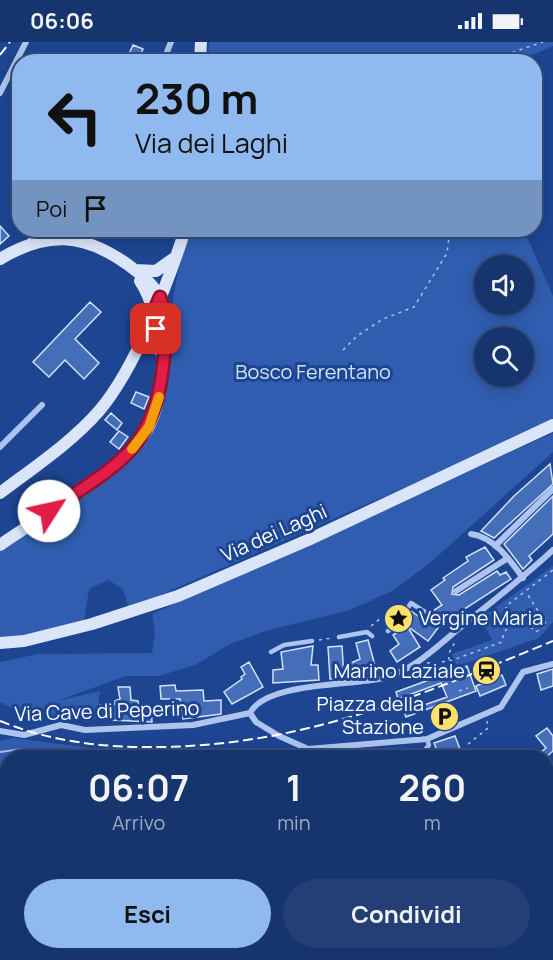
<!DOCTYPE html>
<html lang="it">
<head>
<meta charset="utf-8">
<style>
  :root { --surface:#16346d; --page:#233f75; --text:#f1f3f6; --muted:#9eaac2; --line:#354f80; --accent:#90b9f0 }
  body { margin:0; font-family:Manrope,sans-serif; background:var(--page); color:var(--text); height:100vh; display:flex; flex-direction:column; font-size:22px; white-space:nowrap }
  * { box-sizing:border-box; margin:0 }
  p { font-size:20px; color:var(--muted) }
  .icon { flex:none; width:33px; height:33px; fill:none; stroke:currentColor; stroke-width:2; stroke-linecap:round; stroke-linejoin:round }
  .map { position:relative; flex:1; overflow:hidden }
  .side { position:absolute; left:0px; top:708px; width:554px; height:210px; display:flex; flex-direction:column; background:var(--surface); border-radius:24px 24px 0 0; box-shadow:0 3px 15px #0003,0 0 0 2px var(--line) }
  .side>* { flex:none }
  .banner { position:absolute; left:12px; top:12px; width:530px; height:183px; border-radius:24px; box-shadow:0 3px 15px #0003,0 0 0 2px var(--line); background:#90b9f0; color:#111; overflow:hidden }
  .controls { position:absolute; left:474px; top:213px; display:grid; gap:12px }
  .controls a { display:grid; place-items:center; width:60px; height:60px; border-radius:50%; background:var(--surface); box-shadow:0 3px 15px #0003,0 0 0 2px var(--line); font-size:30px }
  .pin { position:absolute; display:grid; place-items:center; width:51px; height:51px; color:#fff; margin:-26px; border-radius:12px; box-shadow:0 3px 9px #0006 }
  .me { position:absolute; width:66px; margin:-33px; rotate:55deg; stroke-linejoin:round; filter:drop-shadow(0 0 4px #0008) }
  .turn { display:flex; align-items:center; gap:21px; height:126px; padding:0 24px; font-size:27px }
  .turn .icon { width:78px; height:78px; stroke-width:2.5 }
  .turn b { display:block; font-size:42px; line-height:51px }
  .then { display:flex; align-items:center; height:57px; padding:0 24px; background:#0003; gap:12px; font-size:22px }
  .eta { display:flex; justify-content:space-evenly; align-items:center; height:102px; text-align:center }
  .eta b { font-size:36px; font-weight:700; line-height:42px }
  .button { display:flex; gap:12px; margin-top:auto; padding:12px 24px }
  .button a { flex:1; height:69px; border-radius:36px; background:var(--accent); color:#111; font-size:24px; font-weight:700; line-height:69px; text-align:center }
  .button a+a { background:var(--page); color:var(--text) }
  .status { display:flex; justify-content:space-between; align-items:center; height:42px; padding:0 30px; background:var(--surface); direction:ltr }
  .status svg { height:16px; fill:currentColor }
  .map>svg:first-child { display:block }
</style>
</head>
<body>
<div class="status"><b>06:06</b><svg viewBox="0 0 49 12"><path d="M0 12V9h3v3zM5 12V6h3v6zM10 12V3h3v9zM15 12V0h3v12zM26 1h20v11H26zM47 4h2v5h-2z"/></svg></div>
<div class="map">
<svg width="553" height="918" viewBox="0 0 553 918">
  <rect width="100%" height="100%" fill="#1d4591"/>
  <!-- green -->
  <path fill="#305daf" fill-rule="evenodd" d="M209,0H553V4L516,20L208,19Z
    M191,188H524L553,254V380L129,567L123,547L108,538L89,547L84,579L21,597H0V506L155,386L165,359L173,255L182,210ZM484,224H524V262H484ZM484,296H524V334H484Z
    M553,391V410L430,521L392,549L350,568L269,588L230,602L195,623L159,634H126L57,659L100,649L97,677L44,673L47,665C29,676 17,669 0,660V620L38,612L152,611L155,590L152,572Z
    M553,524V580L539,596L457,624L452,612L492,598L481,576Z
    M13,696L129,711V715L8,716L7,789L0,790V699Z
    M392,705L376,715H326H328Z"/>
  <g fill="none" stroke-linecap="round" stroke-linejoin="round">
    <!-- stream -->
    <path stroke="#a0bef0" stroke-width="2" d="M0,710L22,707"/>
  </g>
  <!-- building -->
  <path fill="#456eb9" stroke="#d3e1fa" stroke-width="1.5" d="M133,3L143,7L141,12L158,20H135L137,15L129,12Z
    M0,184L9,194L0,202Z
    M90,260L101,270L75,297L99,321L84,337L65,318L49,335L33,320Z
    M136,350L149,355L144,367L131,361Z
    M111,371L122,381L117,388L105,378Z
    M119,389L128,395L119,407L110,400Z
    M550,422L553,442L494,496L481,489L514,454Z
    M553,454V492L529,514L532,518L523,527L504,502Z
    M485,505L494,518L453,545L452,552L459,553L497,529L500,533L506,530L511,537L441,582L428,599L403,581L411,569L425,579L431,570L442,563L431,548L445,538L443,536L468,519L466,515Z
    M407,584L420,605L397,620L390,609L399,602L393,593Z
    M368,598L376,627L356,635L351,621L360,617L356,601Z
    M313,604L311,623H318L319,638L273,641V628L283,627L281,610Z
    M342,604L344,636L330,637L328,605Z
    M249,620L263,645L232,662L224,650L242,637L241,635L245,632L241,625Z
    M467,624L476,649L406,675L404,670L447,655L441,641L398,657L396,650Z
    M553,627V644L541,648L537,632Z
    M502,633L506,643L480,654L476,644Z
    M175,643L176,649L203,648L204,659L221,658V672L183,677L180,657H161L160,644Z
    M118,645H130L131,658L138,659L139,666L151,664L152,680L111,678L110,672L101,673L100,663L115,662V659L120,657Z
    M389,677L393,687L377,694L372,683Z
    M547,686L553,694V709L545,716H534L546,706L536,694Z
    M455,694L460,707L439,714L434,701Z
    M553,726V772L546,775V731Z
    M1,797L8,798V809L0,808Z
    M8,853V867H1L0,860Z
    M0,877H8V903L0,908Z
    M51,910H80L81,915L80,918H43L52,914Z
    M114,910H164L152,913L149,918H102L111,915Z
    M197,910H270V913L258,918H179L194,915Z
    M338,910H384V918H339Z
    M405,910H421L424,915L438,918H405Z"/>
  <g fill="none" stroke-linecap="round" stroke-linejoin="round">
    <!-- path -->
    <path stroke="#adc4ee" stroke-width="1.5" stroke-dasharray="3 4.5" stroke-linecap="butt" d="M484,20L543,0
      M343,308L357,294L383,277L414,265L447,211L450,188
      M511,582L506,571V564L553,528
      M371,584L381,576
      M319,598L332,596
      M449,618V611L455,600
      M427,621L450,619L502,600L504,590L512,582L526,581L536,590L547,583L526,550
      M453,631L461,628
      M459,649L468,646
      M471,716L467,703L488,686L487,679
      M546,728L553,723
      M0,807L8,810"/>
    <!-- service -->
    <path stroke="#adc4ee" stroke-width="4.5" d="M388,589L398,581L411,561L425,570
      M339,595L367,590L372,594
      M271,610L284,603L312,599
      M394,716L425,708L429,703L427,697
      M0,831H8
      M0,849L8,846
      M388,918V910
      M400,918L401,910"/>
    <!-- pedestrian -->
    <path stroke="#adc4ee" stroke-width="5" d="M313,918H316"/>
    <!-- minor -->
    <path stroke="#adc4ee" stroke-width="6" d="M163,20L171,0
      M0,51L26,0
      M28,202L37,188
      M0,405L42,363
      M471,492C494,495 510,518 523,536
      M495,504L553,447
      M553,508C524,535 493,559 462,584C436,605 416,627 383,636C350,644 266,640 250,671L256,680L279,694L308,707L427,697L501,665L523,630L553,622
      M456,549L508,516
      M0,689L24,693L61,683L85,688L193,683L250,671
      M546,783L553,780
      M0,872H8
      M546,904L553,903
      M332,910L334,918
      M426,910C457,918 483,916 514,910
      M0,914L9,910
      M85,918L109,910
      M154,918L192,910
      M280,918L303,910"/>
    <!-- secondary -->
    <path stroke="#dae5fa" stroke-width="12" d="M200,20L201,0
      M0,217C47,189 83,191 127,222C139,231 152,240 159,254C170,277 166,306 162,331C160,350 157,371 147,388C123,428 40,475 0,503
      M135,228L156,229L173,217
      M140,239C154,260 156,283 159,308
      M0,451C33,426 71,401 99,369C135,327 168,241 185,188
      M0,601L24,599L92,582L178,554L308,498L553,383"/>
    <!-- rail -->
    <path stroke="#fff" stroke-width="2" stroke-dasharray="10 4.5" stroke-linecap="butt" d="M0,13L10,0
      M0,679C52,700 105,706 160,705C306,703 421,653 553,599"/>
  </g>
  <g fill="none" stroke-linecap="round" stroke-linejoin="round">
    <defs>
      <path id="route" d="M49,469C114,424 154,410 163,324C166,300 167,278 160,255L154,269L156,287"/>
    </defs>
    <!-- route casing -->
    <use href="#route" stroke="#92132f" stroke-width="15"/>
    <!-- route -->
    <use href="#route" stroke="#e11d48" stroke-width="10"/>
    <!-- slow -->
    <path stroke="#f59e0b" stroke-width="10" d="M132,407L149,385L159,355"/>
  </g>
  <!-- icons -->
  <defs>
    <symbol id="sight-disc" viewBox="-11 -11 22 22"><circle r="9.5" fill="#fde16b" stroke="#1d4591"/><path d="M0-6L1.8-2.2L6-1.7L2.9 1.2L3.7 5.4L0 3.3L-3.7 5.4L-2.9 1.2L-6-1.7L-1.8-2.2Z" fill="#111"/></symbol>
    <symbol id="station-disc" viewBox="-11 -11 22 22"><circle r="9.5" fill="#fde16b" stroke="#1d4591"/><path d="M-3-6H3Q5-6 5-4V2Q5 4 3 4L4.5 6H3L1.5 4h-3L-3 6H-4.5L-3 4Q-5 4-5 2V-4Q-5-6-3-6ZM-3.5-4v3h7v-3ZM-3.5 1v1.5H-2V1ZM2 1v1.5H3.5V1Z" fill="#111"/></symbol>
    <symbol id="parking-disc" viewBox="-11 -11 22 22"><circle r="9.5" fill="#fde16b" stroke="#1d4591"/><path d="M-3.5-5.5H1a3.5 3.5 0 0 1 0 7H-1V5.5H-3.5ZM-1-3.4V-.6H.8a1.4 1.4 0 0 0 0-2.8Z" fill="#111"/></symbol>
  </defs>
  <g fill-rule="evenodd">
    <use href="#sight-disc" x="382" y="560" width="33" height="33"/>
    <use href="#station-disc" x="470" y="612" width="33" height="33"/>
    <use href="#parking-disc" x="428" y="658" width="33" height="33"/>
  </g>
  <g text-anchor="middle" stroke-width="6" stroke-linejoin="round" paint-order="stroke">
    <!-- park labels -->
    <g font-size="20" fill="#d3e1fa" stroke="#1d4591">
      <text x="313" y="337">Bosco Ferentano</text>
    </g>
    <!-- street labels -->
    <g font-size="20" fill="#fff" stroke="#1d4591">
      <text transform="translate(274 491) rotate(-24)" y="7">Via dei Laghi</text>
      <text transform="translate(107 669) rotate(-2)" y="7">Via Cave di Peperino</text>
    </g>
    <!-- poi labels -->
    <g font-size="20" fill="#fff" stroke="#1d4591" text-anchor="end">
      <text x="419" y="583" text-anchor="start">Vergine Maria</text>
      <text x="465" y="636">Marino Laziale</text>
      <text x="424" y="669">Piazza della<tspan x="424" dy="23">Stazione</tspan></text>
    </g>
  </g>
</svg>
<div class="controls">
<a><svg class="icon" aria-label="sound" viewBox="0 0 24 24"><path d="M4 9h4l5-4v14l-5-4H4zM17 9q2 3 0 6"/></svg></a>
<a><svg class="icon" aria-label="search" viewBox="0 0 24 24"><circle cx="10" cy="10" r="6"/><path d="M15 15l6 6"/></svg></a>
</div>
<div class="pin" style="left:156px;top:287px;background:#d93025"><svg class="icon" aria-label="arrive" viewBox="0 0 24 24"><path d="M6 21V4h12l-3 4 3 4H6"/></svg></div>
<svg class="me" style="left:49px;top:469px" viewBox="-20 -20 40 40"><circle r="19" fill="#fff"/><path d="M0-13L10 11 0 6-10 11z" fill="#e11d48"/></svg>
<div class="banner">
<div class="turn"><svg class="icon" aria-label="left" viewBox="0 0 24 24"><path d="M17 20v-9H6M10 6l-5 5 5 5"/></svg><div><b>230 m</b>Via dei Laghi</div></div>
<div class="then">Poi<svg class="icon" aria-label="arrive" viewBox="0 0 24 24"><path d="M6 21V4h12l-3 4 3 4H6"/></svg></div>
</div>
<section class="side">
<div class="eta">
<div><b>06:07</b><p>Arrivo</p></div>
<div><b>1</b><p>min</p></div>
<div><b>260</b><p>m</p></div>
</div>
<div class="button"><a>Esci</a><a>Condividi</a></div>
</section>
</div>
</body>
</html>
